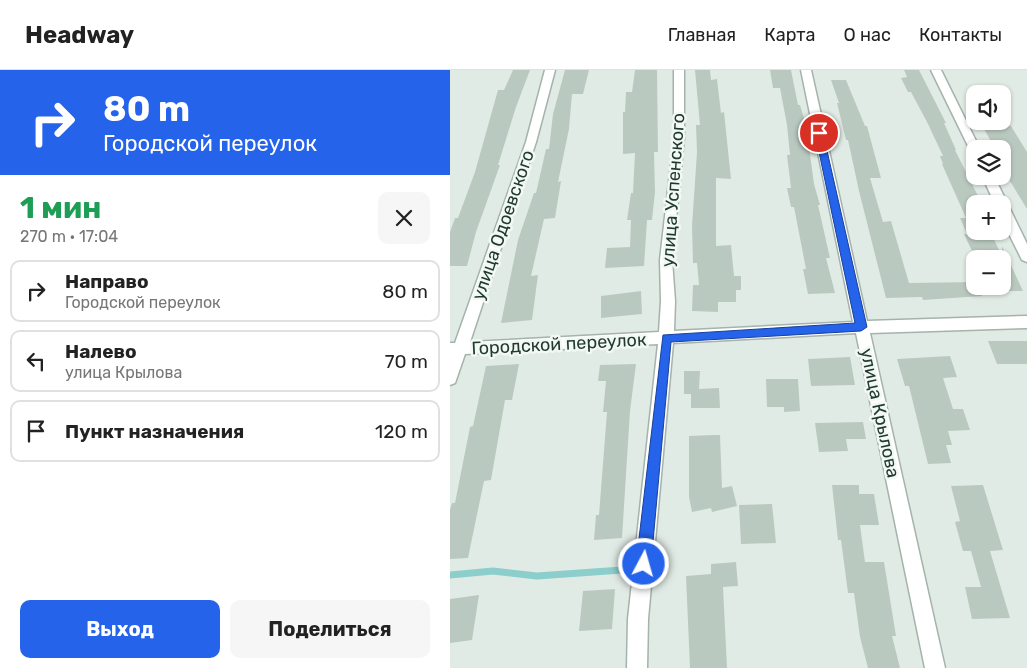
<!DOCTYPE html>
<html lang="ru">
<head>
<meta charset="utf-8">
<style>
  :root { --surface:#fff; --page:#f6f6f6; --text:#222; --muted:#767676; --line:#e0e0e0; --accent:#2563eb }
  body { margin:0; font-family:Rubik,sans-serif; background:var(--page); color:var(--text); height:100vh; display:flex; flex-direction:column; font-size:19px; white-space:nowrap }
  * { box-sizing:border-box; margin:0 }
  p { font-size:16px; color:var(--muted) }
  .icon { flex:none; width:28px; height:28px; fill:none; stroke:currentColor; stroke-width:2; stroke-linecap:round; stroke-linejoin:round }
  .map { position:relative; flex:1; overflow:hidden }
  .sheet { display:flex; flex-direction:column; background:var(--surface); width:450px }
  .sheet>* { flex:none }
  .hud { background:#2563eb; color:#fff; overflow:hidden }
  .controls { position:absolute; left:516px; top:15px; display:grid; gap:10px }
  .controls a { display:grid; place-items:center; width:45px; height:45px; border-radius:10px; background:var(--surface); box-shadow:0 1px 4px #0004; font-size:25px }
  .pin { position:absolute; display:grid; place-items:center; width:42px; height:42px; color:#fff; margin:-21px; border:2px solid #fff; border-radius:50%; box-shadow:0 1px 5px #0007 }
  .me { position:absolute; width:55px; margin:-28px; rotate:6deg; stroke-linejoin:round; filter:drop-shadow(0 0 4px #0008) }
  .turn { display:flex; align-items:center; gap:18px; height:105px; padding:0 20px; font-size:22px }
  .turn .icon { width:65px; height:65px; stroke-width:2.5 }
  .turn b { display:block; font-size:35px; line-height:42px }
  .round { display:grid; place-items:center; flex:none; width:52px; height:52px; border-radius:10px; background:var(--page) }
  .head { display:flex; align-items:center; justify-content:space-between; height:85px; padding:0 20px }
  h1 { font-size:30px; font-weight:700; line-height:38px; color:#1e9e55 }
  .action { display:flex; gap:10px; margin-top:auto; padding:10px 20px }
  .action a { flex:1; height:58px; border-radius:10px; background:var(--accent); color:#fff; font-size:20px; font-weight:700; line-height:58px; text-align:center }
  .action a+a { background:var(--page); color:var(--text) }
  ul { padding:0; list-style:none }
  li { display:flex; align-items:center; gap:15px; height:62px; margin:0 10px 8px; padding:0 10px; border:2px solid var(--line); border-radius:10px }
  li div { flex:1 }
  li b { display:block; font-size:19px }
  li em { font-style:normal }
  header { display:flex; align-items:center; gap:30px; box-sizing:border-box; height:70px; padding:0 25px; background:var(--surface); border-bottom:1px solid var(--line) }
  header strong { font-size:24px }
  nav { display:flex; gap:28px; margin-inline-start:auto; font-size:18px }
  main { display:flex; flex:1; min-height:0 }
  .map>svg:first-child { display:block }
</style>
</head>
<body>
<header>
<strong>Headway</strong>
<nav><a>Главная</a><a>Карта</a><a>О нас</a><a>Контакты</a></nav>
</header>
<main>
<section class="sheet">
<div class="hud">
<div class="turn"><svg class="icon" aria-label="right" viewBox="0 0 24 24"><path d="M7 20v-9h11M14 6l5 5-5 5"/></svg><div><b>80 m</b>Городской переулок</div></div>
</div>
<div class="head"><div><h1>1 мин</h1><p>270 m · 17:04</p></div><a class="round"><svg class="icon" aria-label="close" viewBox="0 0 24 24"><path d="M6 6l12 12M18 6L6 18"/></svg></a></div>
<ul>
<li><svg class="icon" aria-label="right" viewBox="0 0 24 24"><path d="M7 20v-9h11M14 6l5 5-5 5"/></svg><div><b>Направо</b><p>Городской переулок</p></div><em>80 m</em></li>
<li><svg class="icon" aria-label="left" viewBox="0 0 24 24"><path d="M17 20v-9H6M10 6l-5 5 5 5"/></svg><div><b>Налево</b><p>улица Крылова</p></div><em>70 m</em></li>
<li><svg class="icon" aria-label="arrive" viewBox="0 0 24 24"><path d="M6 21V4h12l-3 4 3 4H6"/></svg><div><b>Пункт назначения</b></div><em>120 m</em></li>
</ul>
<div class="action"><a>Выход</a><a>Поделиться</a></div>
</section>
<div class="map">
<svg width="577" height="598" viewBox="0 0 577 598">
  <rect width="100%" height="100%" fill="#e1ebe5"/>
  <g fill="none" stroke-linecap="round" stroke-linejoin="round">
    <!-- stream -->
    <path stroke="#8bcecc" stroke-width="7" d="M0,505L43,501L87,506L186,499"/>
  </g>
  <!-- building -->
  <path fill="#bac9c0" d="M63,0H80L66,37L48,95H50L26,162L17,196H0V162L5,148H8L25,102L48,20H54Z
    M115,0H139L133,24H122L119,59L108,112L111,111L105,148L94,149L81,206L88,205L82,250L51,253L68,170L84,123H86L96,79H99L103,44Z
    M185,0H207L208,82H204L205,122L202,150H197L194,196L155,198L157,178L180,177L181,150H177L181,123H183L185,83L173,84V42H175L176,22H182Z
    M245,0H260L261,10L267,9L271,43L274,42L281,109L266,108V176L281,175L284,206H291V220H286V232H268V242L242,241L243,215H249L247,193H243L242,156L247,82L246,55H250Z
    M320,0H341L348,35H350L356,55L364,114L370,135H368L380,188H376L385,223L358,224L353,199H356L344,137H341L337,118H341L337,85H340L337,55L330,18H323Z
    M454,0H469L496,53H494L506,80H505L532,134H525V161H540L549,180L522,181L514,164H517L510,148H516L492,94H493L490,86H493L478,54L461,22H458L451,8L457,7Z
    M381,10H396L415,56H417L431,108H420L433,152L441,151L459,213L525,212V216H528L532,226L473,230L472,227L436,228L409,121L398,70H396L387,33H389Z
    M561,56L577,82V139L552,98V79H547L545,75H543L533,57Z
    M552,176L573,221H552Z
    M191,221L192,244L151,248V226Z
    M538,271H577V294H547Z
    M500,286L507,307L493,308L503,339H513L520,360L498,361L502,375H496L501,393L478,394L459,316H455L447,289Z
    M400,287L405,315L361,316L358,289Z
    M69,294L62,330H55L41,410L34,411L18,488L0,489V440L2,433H5L20,357L23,356L36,296Z
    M186,294L180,341L172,468L144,470L146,445H149L157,342H153L156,311H148L150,295Z
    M234,301H250L249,319L269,318L270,338H241V324H234Z
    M316,309H348L350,341L334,342V337H317Z
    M413,352L416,369H396L398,381L369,382L365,353Z
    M263,365H270L272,418L282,416L287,436L262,442L261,438L242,442L239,427V366Z
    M382,415H409V424H424L429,455H410L415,492H434L446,566H442L450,598H418L410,567L404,523H398L391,470H388Z
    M533,415L553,480L540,481L560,548L522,549L515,517H531L521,481H513L505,452L510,451L501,416Z
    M322,434L326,473L291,474L289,435Z
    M286,492L288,516L273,517L277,598H240L236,506L261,504V494Z
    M165,519L162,559L129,561L133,521Z
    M29,525L22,570L0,573V529Z"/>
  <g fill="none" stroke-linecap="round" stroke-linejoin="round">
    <defs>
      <path id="minor" d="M95,0H105L86,72L20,272L209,262L211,231L210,190L224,68V0H234V68L222,190L225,231L224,261L403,252L351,0H361L417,251L577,246V258L420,263L495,598H475L406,263L223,273L198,549L197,598H177L178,549L208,274L15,284L5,313L0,315V273H5L76,72Z
        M481,0H491L530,79H525V83L520,80Z
        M532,106H544L577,174V192L572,190L552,150V134H545Z"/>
    </defs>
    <!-- minor casing -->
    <use href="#minor" stroke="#a4b3ab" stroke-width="3"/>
    <!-- minor -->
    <use href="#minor" fill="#fff" fill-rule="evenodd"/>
  </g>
  <!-- route -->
  <path fill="#2563eb" stroke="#184099" d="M369,61L373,63L417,257L411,261L221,272L201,494L199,500L194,502L188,500L186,494L213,265L405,253L365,63Z"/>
  <g text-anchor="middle" stroke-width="5" stroke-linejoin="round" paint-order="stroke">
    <!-- street labels -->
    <g font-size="18" fill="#223b30" stroke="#f2f8f4">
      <text transform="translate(223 120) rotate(-86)" y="6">улица Успенского</text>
      <text transform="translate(53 155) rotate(-71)" y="6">улица Одоевского</text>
      <text transform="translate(109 274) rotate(-3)" y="6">Городской переулок</text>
      <text transform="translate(430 343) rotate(78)" y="6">улица Крылова</text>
    </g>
  </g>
</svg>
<div class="controls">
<a><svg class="icon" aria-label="sound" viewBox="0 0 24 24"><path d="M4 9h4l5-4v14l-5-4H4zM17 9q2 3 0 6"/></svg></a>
<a><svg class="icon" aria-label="layers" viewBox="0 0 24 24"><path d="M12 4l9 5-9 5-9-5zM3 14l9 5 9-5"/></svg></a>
<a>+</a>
<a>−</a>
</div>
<div class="pin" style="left:369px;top:63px;background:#d93025"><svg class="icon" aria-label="arrive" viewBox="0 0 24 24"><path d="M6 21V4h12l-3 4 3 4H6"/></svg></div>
<svg class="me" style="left:194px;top:494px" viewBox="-20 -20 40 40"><circle r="17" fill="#2563eb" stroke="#fff" stroke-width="3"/><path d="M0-11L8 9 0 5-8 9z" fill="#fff"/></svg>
</div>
</main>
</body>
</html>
